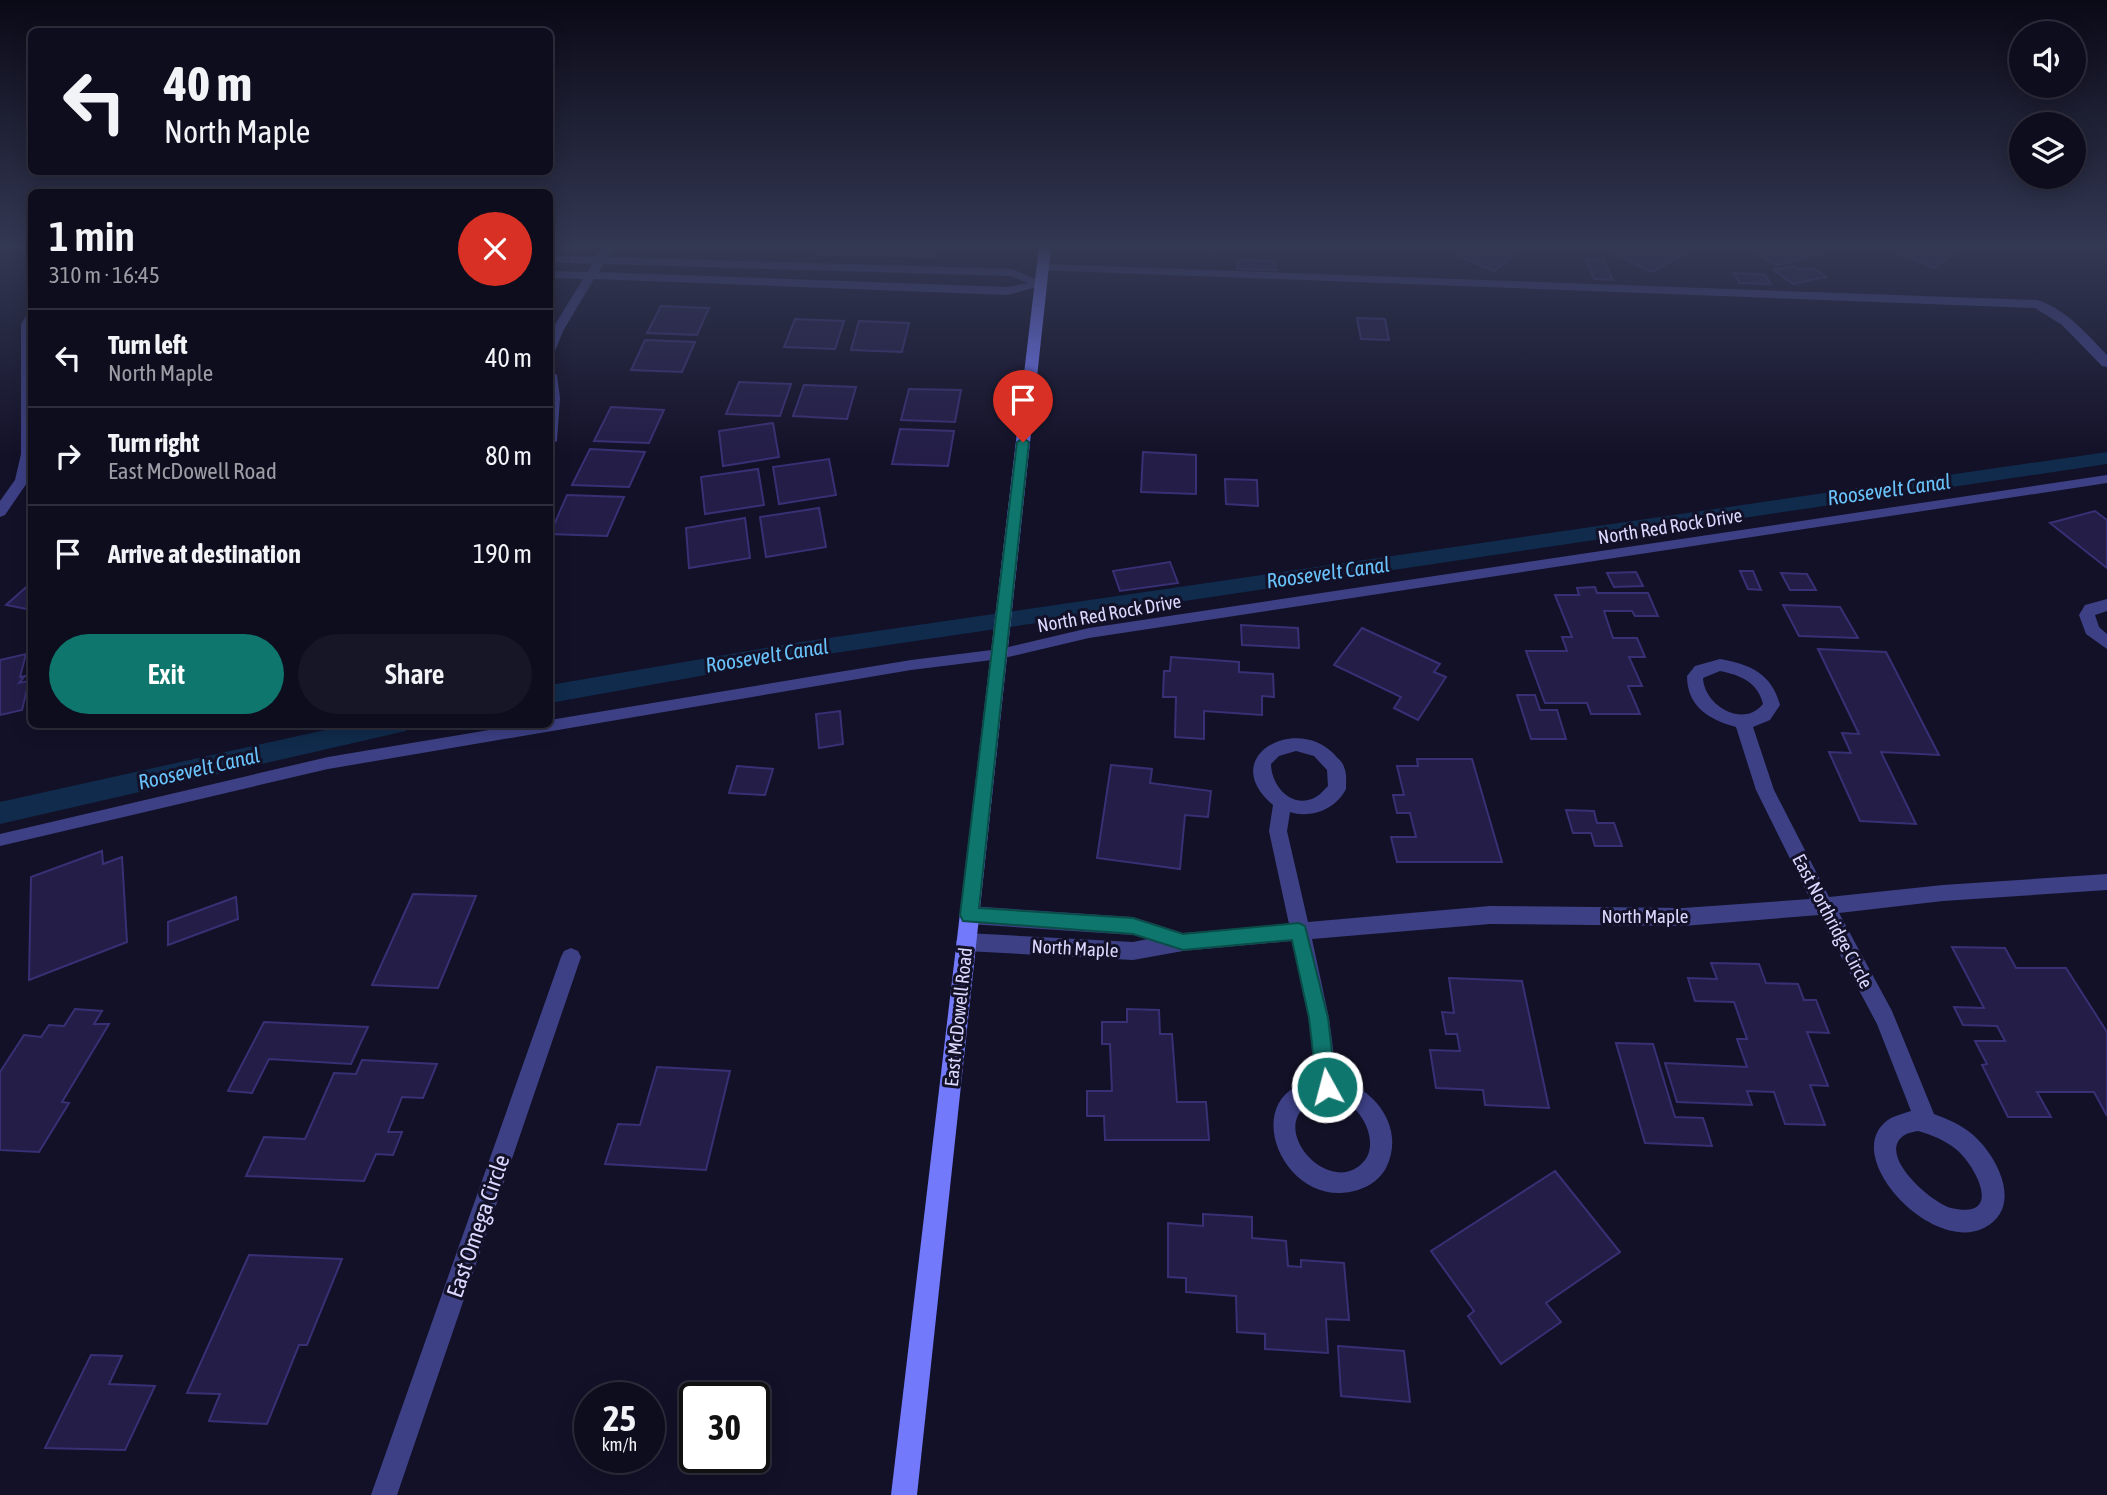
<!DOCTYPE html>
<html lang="en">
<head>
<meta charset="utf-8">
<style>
  :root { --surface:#0e0d1e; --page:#171627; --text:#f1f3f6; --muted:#9b9ca4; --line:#2e2d3c; --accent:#0f766e }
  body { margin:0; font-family:"Asap Condensed",sans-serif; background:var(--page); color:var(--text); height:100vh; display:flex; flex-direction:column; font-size:26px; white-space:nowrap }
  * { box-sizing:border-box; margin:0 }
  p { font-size:23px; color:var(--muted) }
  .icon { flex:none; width:38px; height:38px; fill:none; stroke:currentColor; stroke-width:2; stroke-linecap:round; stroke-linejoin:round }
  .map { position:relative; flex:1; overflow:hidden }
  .drawer { position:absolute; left:28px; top:189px; width:525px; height:539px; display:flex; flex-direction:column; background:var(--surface); border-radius:10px; box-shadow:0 4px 18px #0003,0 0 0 2px var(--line) }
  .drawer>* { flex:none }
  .banner { position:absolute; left:28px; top:28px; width:525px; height:147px; border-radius:10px; box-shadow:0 4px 18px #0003,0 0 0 2px var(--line); background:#0e0d1e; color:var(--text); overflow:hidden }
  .fabs { position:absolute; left:2009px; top:21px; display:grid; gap:14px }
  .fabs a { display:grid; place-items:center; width:77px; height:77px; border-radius:50%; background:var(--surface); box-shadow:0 4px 18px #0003,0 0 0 2px var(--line); font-size:35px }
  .speed { position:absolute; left:574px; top:1382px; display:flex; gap:14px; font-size:35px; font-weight:700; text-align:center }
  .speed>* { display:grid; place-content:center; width:91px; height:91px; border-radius:50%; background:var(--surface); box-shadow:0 4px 18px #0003,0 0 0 2px var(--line); line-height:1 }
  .speed small { font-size:18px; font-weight:400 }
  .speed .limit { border:4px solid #111; border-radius:10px; background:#fff; color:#111 }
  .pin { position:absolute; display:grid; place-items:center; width:60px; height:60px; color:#fff; margin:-72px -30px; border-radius:50% 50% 50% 0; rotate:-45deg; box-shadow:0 0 7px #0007 }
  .pin .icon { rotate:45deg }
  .me { position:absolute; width:77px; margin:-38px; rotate:353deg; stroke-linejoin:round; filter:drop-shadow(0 0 5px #0008) }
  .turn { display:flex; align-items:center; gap:24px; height:147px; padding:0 21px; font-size:32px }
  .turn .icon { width:91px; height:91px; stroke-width:2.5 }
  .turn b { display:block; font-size:49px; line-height:60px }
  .round { display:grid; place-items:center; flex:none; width:74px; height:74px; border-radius:37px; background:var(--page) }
  .head { display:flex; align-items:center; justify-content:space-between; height:119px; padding:0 21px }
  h1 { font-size:42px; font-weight:600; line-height:52px }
  .primary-button { display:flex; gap:14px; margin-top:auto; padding:14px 21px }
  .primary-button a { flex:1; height:80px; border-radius:42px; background:var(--accent); color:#fff; font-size:28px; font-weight:600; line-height:80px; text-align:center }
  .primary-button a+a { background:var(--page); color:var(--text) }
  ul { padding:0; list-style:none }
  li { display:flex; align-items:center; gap:21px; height:98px; padding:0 21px; border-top:2px solid var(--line) }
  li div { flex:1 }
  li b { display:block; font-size:26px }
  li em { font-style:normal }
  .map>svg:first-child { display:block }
</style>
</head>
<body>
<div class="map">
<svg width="2107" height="1495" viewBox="0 0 2107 1495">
  <rect width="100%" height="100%" fill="#131128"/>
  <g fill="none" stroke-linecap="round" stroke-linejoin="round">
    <!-- canal -->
    <path fill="#102b4c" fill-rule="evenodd" d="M2107,452V464L794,659L550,703V685L794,643Z
      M352,724H409L406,731L397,733L0,824V802Z"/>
  </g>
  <!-- building -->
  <path fill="#231d48" stroke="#383074" stroke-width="2" d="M819,247H963L962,251L935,250L934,257L816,254Z
    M1202,247H1240L1208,253Z
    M1447,247H1524L1494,271L1457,256L1461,252Z
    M1599,247H1674L1687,253L1652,272Z
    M1746,247H1821L1829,252L1777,265Z
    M1882,247H1962L1934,268Z
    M1586,259L1603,260L1613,280L1594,279Z
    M1237,260L1275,261L1276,270L1238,269Z
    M1793,266L1799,270L1813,268L1826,277L1793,284L1774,270Z
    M1734,273L1765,275L1771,284L1739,283Z
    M661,306L709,308L697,335L647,333Z
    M1357,318L1385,319L1389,340L1361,339Z
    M795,319L844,321L835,349L784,347Z
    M859,321L909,323L902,352L851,350Z
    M645,340L695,342L682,372L631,370Z
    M739,382L791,384L780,416L726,414Z
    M804,385L856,387L847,419L793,416Z
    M909,389L961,390L955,422L901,420Z
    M611,407L664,410L649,443L594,441Z
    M773,423L779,457L723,466L719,431Z
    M900,429L954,431L948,466L892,464Z
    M590,449L645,452L629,487L572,485Z
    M1143,452L1196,455V494L1141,492Z
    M829,459L836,495L779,504L773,467Z
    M758,469L764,505L705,514L701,477Z
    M1225,479L1257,480L1258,506L1226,504Z
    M567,495L624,497L607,536L550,534Z
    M819,508L826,547L766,557L760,517Z
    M2095,511L2107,520V568L2050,523Z
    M745,518L750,558L689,568L686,528Z
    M1170,562L1178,583L1120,591L1113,571Z
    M1740,571H1753L1761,590L1748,589Z
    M1636,572L1643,586L1614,587L1607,573Z
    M1781,573L1807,574L1816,590H1790Z
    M32,582V610L6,605Z
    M1595,587L1597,593H1648L1658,616H1635L1632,611H1604L1613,638H1637L1645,657H1629L1642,686H1628L1640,714H1591L1587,703H1545L1526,651H1567L1562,637H1572L1555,595H1579L1577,588Z
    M1783,605L1840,607L1858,638L1799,636Z
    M1241,625L1298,628L1299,648L1242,645Z
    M1362,628L1440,664L1434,672L1446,677L1418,720L1394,708L1401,697L1334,665Z
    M1818,649L1886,652L1939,755L1881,752L1916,824L1860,821L1829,752L1851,753L1842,733L1859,734Z
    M26,654L20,677L25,676L19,683L29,681L22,710L0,715V660Z
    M1171,657L1239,662V672L1273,674L1274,697L1262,696V715L1204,711V739L1175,737L1176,697H1163L1164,671H1170Z
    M1517,695H1535L1540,710H1557L1566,739H1531Z
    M840,711L843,744L819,748L816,714Z
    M1417,759H1472L1502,862H1397L1391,837H1416L1410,813H1397L1393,795H1404L1397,766H1418Z
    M1111,765L1152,769L1150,783L1211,791L1208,817L1185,815L1180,869L1097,858Z
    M737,766L773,769L765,795L729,793Z
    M1566,810L1594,811L1597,823H1614L1622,846H1595L1591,833H1573Z
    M102,851L103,864L122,857L127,942L29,980L31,877Z
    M413,894L476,896L438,988L372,985Z
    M236,897L238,919L168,945V922Z
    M1952,947L2005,948L2016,968H2066L2107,1032V1116L2094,1092H2037L2051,1117H2008L1982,1065L1987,1064L1975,1041H2005L1997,1026L1963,1025L1954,1007L1984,1008Z
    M1711,963L1759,964L1766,983L1798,984L1804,1000H1816L1829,1033L1807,1032L1828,1086L1810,1085L1825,1125L1785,1124L1774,1092L1747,1091L1752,1105L1677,1102L1665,1063L1747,1067L1737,1039H1747L1734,1002L1695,1001L1688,978L1717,979Z
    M1449,978L1522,981L1549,1108L1485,1105L1483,1090L1436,1088L1430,1050L1460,1051L1457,1034H1446L1442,1012L1454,1013Z
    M75,1009L102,1011L94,1024H109L62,1102L69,1103L39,1152L0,1150V1072L24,1035L41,1037L49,1025L64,1026Z
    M1127,1009L1159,1010L1160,1034H1172L1177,1102H1206L1209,1140H1105L1104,1116H1087V1091H1112L1110,1044H1102V1022H1127Z
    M264,1022L368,1027L351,1064L269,1059L252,1093L228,1091Z
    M1616,1043L1653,1044L1675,1117L1703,1118L1712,1146L1645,1143Z
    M362,1060L437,1064L423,1098L402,1097L388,1132H402L393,1155L376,1154L364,1181L246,1176L264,1137L305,1139L334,1073L356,1074Z
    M657,1067L730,1071L706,1170L605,1164L618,1124L640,1125Z
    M1555,1171L1620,1252L1546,1303L1561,1322L1501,1364L1468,1316L1474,1311L1431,1251Z
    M1203,1214L1252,1217V1238L1286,1241L1288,1266L1301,1267V1260L1344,1263L1349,1320L1326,1319L1328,1353L1265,1349V1334L1237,1332L1236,1296L1186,1292V1278L1168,1277V1223L1203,1226Z
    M249,1255L342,1259L307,1345H299L267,1424L209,1421L220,1394L187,1393Z
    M1338,1346L1404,1351L1410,1402L1341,1396Z
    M91,1355L122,1356L109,1384L155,1386L125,1450L45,1448Z"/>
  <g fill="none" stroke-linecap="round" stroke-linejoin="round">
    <!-- lane -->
    <path fill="#3d4085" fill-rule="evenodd" d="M2107,475V483L1089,638L1000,659L911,670L328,769L0,846V834L328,757L525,724H550V720L911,660L1000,649L1089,628Z"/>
    <!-- street -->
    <path fill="#3d4085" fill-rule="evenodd" d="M602,247H614L608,257L1012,269L1047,284L1008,295L594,279L563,331L556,349L550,353L551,331L583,279L550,278V271L587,272L592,264L550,262V256L596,257ZM603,264L1010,276L1028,283L1008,287L599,272Z
      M1042,264L2037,300C2066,309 2087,334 2107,355V367L2102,366L2062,325L2035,308L1038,270L1036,268Z
      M32,312V470L29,480L5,515L0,517V501L15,480L21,454V324L28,313Z
      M550,371L557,375L560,398L557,441L550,445Z
      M2107,599V611L2095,615L2099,627L2107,634V649L2086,634L2079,615L2085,605Z
      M1720,659C1750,664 1772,674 1780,705L1770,720L1753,727L1774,790L1829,897L1943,885L2107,874V890L1943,901L1839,913L1892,1011L1934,1114C1948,1119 1961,1125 1972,1134C1998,1156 2024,1208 1984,1228C1930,1255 1835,1151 1891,1118C1897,1115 1905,1113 1911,1111L1877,1024L1819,915L1683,926L1490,924L1312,939L1329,1018L1337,1079C1375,1088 1406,1128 1386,1168C1380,1179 1370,1186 1358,1190C1291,1211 1244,1116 1295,1087C1301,1083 1309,1082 1315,1080L1309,1018L1292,941L1183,951L1133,960L966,951L959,948L956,942L959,936L966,933L1133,942L1148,939L1133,935L969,924L962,921L959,915L962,909L969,906L1133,917L1183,933L1289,924L1269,831L1273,805C1216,757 1296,714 1334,754C1337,758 1343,762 1344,767C1347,773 1346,782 1346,789C1336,809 1311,819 1290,812L1287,831L1308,922L1490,906L1683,908L1810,899L1756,790L1736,727C1709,720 1687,706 1687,676L1695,666ZM1720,671C1740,675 1758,682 1763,704C1743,729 1704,705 1703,678ZM1296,751L1314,756L1327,770L1328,786C1324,790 1319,796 1314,798C1291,809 1271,785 1271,764L1279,756ZM1327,1097C1334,1099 1342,1100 1348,1103C1364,1114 1378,1142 1365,1160C1333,1200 1269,1133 1307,1105C1312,1101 1321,1099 1327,1097ZM1918,1131C1932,1135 1945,1140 1957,1150C1978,1169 2003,1220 1951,1208C1932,1203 1877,1156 1903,1136C1907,1133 1913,1132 1918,1131Z
      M571,948L578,951L581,957L397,1495H371L561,957L564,951Z"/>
    <!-- secondary -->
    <path fill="#7279fb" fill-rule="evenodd" d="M1039,247H1051L917,1495H891Z"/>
  </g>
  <!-- sky -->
  <linearGradient id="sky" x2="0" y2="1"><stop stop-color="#0a0916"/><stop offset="0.54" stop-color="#333853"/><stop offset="1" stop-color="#333853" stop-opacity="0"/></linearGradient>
  <rect width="2107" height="456" fill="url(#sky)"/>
  <!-- route -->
  <path fill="#0f766e" stroke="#0a4d48" stroke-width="2" d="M1023,438L1029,442L979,908L1133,918L1183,934L1299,923L1305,926L1328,1018L1336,1087L1334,1093L1327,1096L1320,1093L1317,1087L1309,1018L1292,940L1183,950L1133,934L963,921L960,915L1017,442Z"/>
  <g text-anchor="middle" stroke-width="6" stroke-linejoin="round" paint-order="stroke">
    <!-- street labels -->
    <g font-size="19" fill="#dad8fe" stroke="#131128">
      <text transform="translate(1670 526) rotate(-9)" y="7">North Red Rock Drive</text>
      <text transform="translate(1109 613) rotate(-10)" y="7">North Red Rock Drive</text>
      <text x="1645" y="923">North Maple</text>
      <text transform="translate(1833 921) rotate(62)" y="7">East Northridge Circle</text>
      <text transform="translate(1075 948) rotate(3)" y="7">North Maple</text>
      <text transform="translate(958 1017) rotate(-84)" y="7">East McDowell Road</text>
    </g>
    <!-- water labels -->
    <g font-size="21" font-style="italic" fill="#69c3fb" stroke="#131128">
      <text transform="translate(1889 490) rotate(-8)" y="7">Roosevelt Canal</text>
      <text transform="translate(1328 573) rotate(-8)" y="7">Roosevelt Canal</text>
      <text transform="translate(767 656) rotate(-9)" y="7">Roosevelt Canal</text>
      <text transform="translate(199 769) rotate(-13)" y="7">Roosevelt Canal</text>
    </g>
    <!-- near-street labels -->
    <g font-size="23" fill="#dad8fe" stroke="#131128">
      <text transform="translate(478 1226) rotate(-71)" y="8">East Omega Circle</text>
    </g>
  </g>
</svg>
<div class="fabs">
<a><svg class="icon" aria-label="sound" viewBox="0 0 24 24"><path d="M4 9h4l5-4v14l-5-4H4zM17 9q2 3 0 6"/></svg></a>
<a><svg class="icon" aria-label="layers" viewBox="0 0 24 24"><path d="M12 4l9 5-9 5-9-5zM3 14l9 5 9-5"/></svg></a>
</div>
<div class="speed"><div>25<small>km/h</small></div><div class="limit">30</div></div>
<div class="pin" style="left:1023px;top:442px;background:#d93025"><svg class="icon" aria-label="arrive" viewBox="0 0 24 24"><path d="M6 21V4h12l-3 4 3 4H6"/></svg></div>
<svg class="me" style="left:1327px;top:1087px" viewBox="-20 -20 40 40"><circle r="17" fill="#0f766e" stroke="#fff" stroke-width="3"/><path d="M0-11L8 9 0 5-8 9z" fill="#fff"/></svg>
<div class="banner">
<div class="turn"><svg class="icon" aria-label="left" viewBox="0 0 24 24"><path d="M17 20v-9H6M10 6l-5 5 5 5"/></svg><div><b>40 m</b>North Maple</div></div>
</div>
<section class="drawer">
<div class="head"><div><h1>1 min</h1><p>310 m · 16:45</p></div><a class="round" style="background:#d93025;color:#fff"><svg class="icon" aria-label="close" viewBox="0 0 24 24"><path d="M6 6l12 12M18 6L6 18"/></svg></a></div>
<ul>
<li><svg class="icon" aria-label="left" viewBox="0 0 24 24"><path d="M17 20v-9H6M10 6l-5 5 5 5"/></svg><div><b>Turn left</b><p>North Maple</p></div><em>40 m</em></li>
<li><svg class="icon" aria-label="right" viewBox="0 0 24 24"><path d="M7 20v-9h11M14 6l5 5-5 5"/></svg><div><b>Turn right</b><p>East McDowell Road</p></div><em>80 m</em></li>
<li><svg class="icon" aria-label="arrive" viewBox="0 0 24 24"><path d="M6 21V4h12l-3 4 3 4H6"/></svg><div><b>Arrive at destination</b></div><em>190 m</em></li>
</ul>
<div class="primary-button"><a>Exit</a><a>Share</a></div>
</section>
</div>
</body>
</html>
